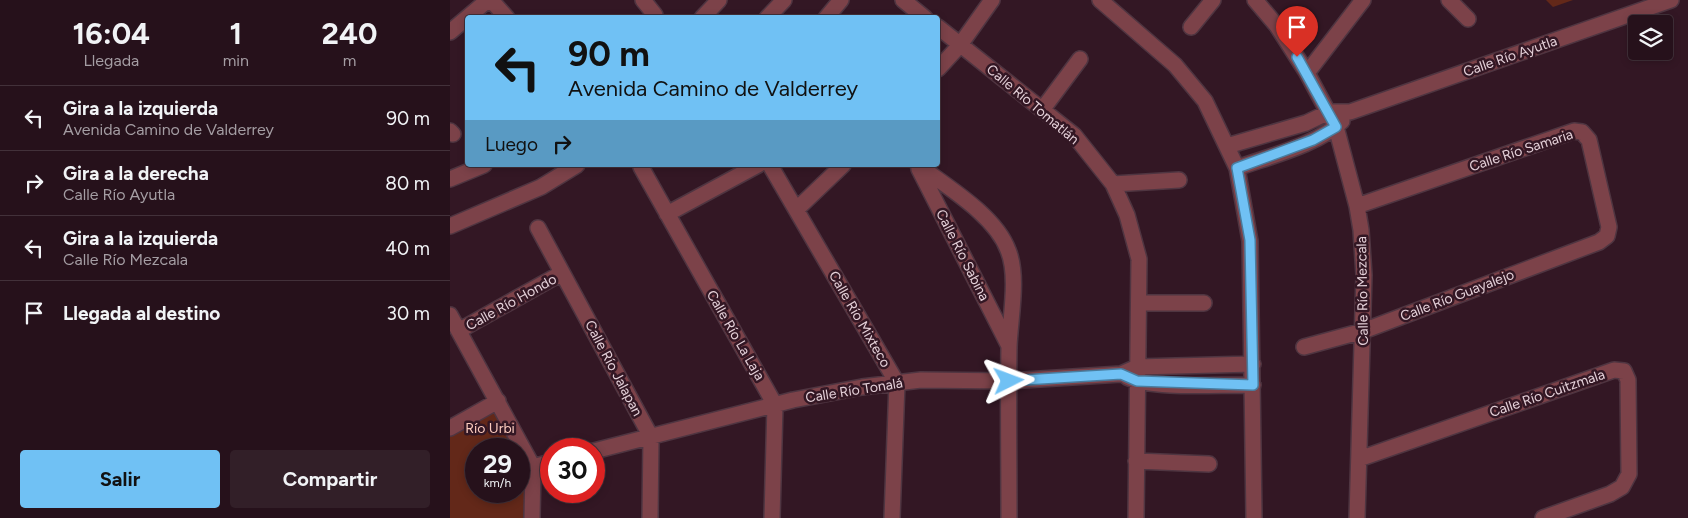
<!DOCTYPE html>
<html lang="es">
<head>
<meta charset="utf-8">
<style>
  :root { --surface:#26111b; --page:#321f28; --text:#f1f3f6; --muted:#a49da3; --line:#42313a; --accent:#70c1f4 }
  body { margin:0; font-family:Figtree,sans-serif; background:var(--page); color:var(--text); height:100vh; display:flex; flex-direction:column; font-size:19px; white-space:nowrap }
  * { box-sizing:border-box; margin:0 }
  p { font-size:16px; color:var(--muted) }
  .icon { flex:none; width:28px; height:28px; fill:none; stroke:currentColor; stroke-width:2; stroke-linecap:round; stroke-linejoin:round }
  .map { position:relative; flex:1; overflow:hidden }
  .panel { display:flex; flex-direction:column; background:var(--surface); width:450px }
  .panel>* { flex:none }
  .top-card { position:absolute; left:15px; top:15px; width:475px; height:152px; border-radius:5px; box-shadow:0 2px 8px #0003,0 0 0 1px var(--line); background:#70c1f4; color:#111; overflow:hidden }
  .buttons { position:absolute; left:1178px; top:15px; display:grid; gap:10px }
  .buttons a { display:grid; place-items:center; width:45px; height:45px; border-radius:5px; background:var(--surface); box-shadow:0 2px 8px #0003,0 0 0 1px var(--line); font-size:25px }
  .speed { position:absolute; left:15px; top:438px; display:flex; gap:10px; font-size:25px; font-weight:700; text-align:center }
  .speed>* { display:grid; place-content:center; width:65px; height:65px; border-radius:50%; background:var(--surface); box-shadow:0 2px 8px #0003,0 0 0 1px var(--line); line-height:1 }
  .speed small { font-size:12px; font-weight:400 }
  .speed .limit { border:8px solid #d22; background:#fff; color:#111 }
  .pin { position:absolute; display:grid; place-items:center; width:42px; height:42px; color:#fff; margin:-51px -21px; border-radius:50% 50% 50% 0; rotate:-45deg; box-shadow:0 0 5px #0007 }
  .pin .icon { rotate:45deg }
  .me { position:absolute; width:55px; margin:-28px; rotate:87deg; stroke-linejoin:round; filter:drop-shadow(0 0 4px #0008) }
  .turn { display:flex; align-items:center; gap:18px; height:105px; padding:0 20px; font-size:22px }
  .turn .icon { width:65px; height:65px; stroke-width:2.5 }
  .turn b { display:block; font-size:35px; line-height:42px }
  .then { display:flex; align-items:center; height:48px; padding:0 20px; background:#0003; gap:10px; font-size:19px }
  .eta { display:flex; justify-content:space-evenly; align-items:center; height:85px; text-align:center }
  .eta b { font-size:30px; font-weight:700; line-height:35px }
  .cta { display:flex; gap:10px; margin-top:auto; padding:10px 20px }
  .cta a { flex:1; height:58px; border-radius:5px; background:var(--accent); color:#111; font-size:20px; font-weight:700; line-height:58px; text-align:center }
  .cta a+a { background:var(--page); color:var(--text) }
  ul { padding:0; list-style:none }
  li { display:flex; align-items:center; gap:15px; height:65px; padding:0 20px; border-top:1px solid var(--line) }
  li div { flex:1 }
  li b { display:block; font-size:19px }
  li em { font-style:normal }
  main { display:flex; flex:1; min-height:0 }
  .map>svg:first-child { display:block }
</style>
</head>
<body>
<main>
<section class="panel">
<div class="eta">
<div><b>16:04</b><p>Llegada</p></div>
<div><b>1</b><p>min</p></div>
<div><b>240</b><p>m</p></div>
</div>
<ul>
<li><svg class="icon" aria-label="left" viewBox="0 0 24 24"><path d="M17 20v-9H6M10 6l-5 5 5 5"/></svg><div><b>Gira a la izquierda</b><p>Avenida Camino de Valderrey</p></div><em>90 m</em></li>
<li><svg class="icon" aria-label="right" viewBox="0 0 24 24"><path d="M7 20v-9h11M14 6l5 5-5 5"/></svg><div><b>Gira a la derecha</b><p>Calle Río Ayutla</p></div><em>80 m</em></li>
<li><svg class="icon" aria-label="left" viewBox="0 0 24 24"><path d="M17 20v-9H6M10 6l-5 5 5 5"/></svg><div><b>Gira a la izquierda</b><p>Calle Río Mezcala</p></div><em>40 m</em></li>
<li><svg class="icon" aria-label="arrive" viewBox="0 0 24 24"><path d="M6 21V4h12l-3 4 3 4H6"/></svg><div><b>Llegada al destino</b></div><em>30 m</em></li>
</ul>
<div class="cta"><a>Salir</a><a>Compartir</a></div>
</section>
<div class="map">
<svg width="1238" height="518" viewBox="0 0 1238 518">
  <rect width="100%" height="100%" fill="#331724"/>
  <!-- green -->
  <path fill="#632819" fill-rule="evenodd" d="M1096,0H1123L1103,7Z
    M48,401L83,467L82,518H0V428ZM26,449H69V491H26Z"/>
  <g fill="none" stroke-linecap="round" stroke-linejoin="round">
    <defs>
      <path id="street" d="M41,0L57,18
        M193,0L205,15
        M453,0L475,18
        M650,0L725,65L755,101L787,168L800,241L804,518
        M805,0L827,26L857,73L886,127L907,206L911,230L914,275L907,518
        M999,0L1018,19
        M252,18L269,0
        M317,18L334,0
        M376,18L391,0
        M488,27L624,135L663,184L677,215L689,259L686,518
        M741,27L763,0
        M0,32L38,0
        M488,69L510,45L542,0
        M857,73L913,0
        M592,110L630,59
        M0,131L3,134
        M777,146L856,123L879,112H900L1221,0
        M320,165L447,383L442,518
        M468,165C497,187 545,215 558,250C569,276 560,319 559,347C558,404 559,461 559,518
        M191,167L325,405L322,518
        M787,168C817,157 870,144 892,121
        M469,169L558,344
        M0,179L34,165
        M663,184L729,180
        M347,209L393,165
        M217,214L308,165
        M0,226L91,187L127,165
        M88,228L201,437L200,518
        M689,303H754
        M0,315L83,467L82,518
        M10,330L112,273
        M854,347L913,331L1149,242L1157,236L1159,227L1139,140L1132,132L1124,131L907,206
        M677,377C705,390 770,384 803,385
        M0,428L48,401
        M144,451L343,400L412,387L471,380L559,381L671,374L687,367L803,364
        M909,459L1164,370L1174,371L1178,380L1179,474L1172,487L1160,494L1093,518
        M686,461L759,464
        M83,467L101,462"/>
    </defs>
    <!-- street casing -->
    <use href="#street" stroke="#4f3541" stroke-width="18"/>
    <!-- street -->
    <use href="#street" stroke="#7c4249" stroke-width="15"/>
  </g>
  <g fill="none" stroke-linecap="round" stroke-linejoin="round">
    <defs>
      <path id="route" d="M559,381L671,374L687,381L803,385L800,240L787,168L863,140L886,127L847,57"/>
    </defs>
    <!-- route casing -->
    <use href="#route" stroke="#497d9f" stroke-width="12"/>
    <!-- route -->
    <use href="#route" stroke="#70c1f4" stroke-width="9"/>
  </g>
  <g text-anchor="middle" stroke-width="5" stroke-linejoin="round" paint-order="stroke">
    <!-- street labels -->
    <g font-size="14" fill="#e5d1d9" stroke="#331724">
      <text transform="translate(1060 56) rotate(-19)" y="5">Calle Río Ayutla</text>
      <text transform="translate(583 104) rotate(40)" y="5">Calle Río Tomatlán</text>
      <text transform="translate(1071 150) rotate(-18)" y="5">Calle Río Samaria</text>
      <text transform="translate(513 255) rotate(63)" y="5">Calle Río Sabina</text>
      <text transform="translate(912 291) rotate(-91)" y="5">Calle Río Mezcala</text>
      <text transform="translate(1007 295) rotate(-21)" y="5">Calle Río Guayalejo</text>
      <text transform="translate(61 302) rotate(-29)" y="5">Calle Río Hondo</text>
      <text transform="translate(410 319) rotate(60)" y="5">Calle Río Mixteco</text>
      <text transform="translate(286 335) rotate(60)" y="5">Calle Río La Laja</text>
      <text transform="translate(164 368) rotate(62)" y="5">Calle Río Jalapan</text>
      <text transform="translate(404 390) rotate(-9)" y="5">Calle Río Tonalá</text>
      <text transform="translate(1097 393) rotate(-19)" y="5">Calle Río Cuitzmala</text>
    </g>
    <!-- park labels -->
    <g font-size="14" fill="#fdccbf" stroke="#331724">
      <text x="40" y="433">Río Urbi</text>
    </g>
  </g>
</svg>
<div class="buttons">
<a><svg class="icon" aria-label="layers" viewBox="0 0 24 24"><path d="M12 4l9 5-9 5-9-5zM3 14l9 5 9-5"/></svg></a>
</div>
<div class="speed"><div>29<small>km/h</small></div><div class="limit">30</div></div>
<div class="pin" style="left:847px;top:57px;background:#d93025"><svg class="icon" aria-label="arrive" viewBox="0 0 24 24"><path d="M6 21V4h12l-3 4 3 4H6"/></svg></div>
<svg class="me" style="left:559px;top:381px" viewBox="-20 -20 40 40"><path d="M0-17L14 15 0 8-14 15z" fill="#70c1f4" stroke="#fff" stroke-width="4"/></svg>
<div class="top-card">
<div class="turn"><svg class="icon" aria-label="left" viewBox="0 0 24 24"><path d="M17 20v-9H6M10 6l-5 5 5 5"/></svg><div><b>90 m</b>Avenida Camino de Valderrey</div></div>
<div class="then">Luego<svg class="icon" aria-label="right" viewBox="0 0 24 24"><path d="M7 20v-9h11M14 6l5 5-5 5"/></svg></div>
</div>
</div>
</main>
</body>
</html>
